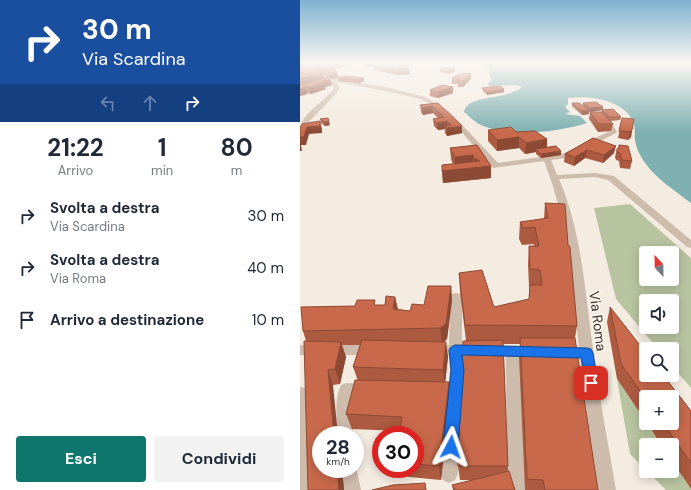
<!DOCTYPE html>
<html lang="it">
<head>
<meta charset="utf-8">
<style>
  :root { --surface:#fff; --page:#f2f2f3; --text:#1f2937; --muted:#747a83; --accent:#0f766e }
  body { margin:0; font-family:"DM Sans",sans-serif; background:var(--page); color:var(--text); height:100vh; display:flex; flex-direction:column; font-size:15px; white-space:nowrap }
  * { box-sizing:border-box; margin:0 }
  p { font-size:13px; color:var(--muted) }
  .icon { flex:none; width:22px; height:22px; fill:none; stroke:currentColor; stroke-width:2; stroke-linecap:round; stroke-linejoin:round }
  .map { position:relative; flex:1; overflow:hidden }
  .drawer { display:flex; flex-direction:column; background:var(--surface); width:300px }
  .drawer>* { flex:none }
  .hud { background:#1a4fa0; color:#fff; overflow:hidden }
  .needle { width:26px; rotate:338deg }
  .buttons { position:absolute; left:339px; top:246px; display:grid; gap:8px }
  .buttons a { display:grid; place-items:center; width:40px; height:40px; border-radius:4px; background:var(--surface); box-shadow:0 2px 10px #0003; font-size:20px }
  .speed { position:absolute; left:12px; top:426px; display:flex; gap:8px; font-size:20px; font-weight:700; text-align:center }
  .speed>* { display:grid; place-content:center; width:52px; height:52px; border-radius:50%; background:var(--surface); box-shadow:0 2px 10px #0003; line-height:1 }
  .speed small { font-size:10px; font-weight:400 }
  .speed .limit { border:6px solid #d22; background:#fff; color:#111 }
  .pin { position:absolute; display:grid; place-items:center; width:34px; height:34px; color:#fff; margin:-17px; border-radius:8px; box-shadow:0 2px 6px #0006 }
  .me { position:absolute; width:44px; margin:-22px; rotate:4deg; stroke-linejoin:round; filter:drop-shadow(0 0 3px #0008) }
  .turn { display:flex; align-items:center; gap:14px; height:84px; padding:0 16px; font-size:18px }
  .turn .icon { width:52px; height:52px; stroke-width:2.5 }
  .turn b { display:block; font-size:28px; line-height:34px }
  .lanes { display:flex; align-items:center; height:38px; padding:0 16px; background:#0003; justify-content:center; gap:20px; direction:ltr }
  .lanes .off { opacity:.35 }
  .eta { display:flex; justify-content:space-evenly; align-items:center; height:68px; text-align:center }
  .eta b { font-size:24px; font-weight:700; line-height:28px }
  .button { display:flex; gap:8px; margin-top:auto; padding:8px 16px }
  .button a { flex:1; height:46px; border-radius:4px; background:var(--accent); color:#fff; font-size:16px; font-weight:700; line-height:46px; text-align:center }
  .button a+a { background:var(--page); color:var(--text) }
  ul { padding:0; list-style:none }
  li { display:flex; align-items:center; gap:12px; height:52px; padding:0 16px }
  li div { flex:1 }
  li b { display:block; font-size:15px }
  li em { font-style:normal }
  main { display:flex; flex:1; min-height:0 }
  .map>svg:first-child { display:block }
</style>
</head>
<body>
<main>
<section class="drawer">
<div class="hud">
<div class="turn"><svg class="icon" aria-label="right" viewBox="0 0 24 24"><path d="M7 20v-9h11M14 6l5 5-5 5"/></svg><div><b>30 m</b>Via Scardina</div></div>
<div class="lanes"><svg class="icon off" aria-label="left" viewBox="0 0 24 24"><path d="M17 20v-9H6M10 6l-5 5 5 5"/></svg><svg class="icon off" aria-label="ahead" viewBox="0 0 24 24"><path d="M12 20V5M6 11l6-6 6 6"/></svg><svg class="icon" aria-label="right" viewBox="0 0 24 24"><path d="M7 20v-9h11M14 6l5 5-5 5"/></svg></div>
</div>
<div class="eta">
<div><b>21:22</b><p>Arrivo</p></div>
<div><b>1</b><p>min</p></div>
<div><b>80</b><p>m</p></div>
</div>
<ul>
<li><svg class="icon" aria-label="right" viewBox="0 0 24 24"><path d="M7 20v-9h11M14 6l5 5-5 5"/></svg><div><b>Svolta a destra</b><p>Via Scardina</p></div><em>30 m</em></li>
<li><svg class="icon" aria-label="right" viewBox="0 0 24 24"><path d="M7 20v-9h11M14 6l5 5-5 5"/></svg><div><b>Svolta a destra</b><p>Via Roma</p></div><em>40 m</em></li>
<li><svg class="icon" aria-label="arrive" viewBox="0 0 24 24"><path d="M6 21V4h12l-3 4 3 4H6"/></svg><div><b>Arrivo a destinazione</b></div><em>10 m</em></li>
</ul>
<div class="button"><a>Esci</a><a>Condividi</a></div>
</section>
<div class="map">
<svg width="391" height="490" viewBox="0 0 391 490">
  <rect width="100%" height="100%" fill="#f4ebe1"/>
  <!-- green -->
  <path fill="#b8c4a0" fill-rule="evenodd" d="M330,204L391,258V388L372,366V349H358L316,299L294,208ZM346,253H372V279H346ZM346,301H372V327H346Z
    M317,379L361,445H346V470L330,454Z
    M372,461L391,489V490H366L347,471H372Z"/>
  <!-- water -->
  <path fill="#7fb0b2" d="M181,64H391V203C375,191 354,177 343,160C339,154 336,147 335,140C334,134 336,129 333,122C325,100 289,95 268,98V104L265,107L270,112L265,114L280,116L287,123C258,132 210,138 181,125C174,122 169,116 164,112C167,94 206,101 222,87L217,85L189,86L188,84L192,79L189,76L190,70Z"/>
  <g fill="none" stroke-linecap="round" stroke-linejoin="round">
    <!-- minor -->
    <path fill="#cdbbac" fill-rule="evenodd" d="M0,68L33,79L86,87L125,97L149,111L198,163L262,154L310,131L306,124L300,118L301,117C309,116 313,125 317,132L316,133L267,158L251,160L257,175L295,173L314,176L391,240V248L387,247L308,180L295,177L259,179C282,232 285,293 293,349C299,396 308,443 316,490H298C292,443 284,396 279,348C272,284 268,221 244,161L193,168L145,113L131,104L121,99L86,91L36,82L40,88L35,95L0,131C0,113 25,102 34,88L30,81L0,71Z
      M156,293L160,294L162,297V345L232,346L237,347L239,351L237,355L220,356L225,480L228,490H210L207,480L206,356H162L164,370L158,474L155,480L149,483L143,480L140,474L150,370L149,355L129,354L127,350L129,346L149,345L150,297L152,294Z
      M0,345H72L77,346L79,350L77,354L72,355H0Z
      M46,383L67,384L72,386L74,390L72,394L67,396H52L53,435H37C37,419 34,399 41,385Z
      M0,387L5,388L7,393L14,490H0Z
      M55,463L61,490H43L41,469H55Z"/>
  </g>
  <!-- wall -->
  <path fill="#ac5a40" d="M18,64H45L46,67L41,68H36V71L38,77L64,81L59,83L38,81V78L31,79L23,75L24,78L30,79L32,85L25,87L26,89L11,94L7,93V94L0,96V65L15,69L14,65Z
    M64,64H77L68,68L64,67Z
    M108,66V68H109L110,74L98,75L87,73V71L85,72L74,70L73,67Z
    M140,69L155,72L147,74L140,72Z
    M171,73V79L163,87H158V84H152V78Z
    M153,87V93L138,98L130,96V90Z
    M182,88L204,92L187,95L183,91Z
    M138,103L162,133L147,136L145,133V129L138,130L134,126L133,119L138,118L133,113L123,115L121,112L120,105Z
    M272,103L283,105V103L303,110L321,117L320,120L310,121L313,124L311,131L298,132L289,119L290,112H301L302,110L290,112H289V114L282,115L272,106Z
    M322,118L332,130L331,137L328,140L318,138Z
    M20,119L30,125L25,126L21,123Z
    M188,130L216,132L261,155L241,158L236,154V152L225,154L219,148L197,151L188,141Z
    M293,138L314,153L303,163L285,158L274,166L264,162L265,154Z
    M177,145L191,166V178L143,183L142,165L153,164L151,159L150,148Z
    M319,145L332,161L330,169L320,168L319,161L316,160L315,157L317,149H318Z
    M245,203L268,245L277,326L275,338L298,490H225L219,357L220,344H203L208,471L215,490H153L152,485L172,480H160L158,466L166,341L160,291L159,273L194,307L229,299L230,287H229L228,264L229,246H234V244L222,245L219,239L220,222L244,219Z
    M151,286L152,300L147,339L144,342L148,357L145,382H149L150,397L141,480L99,476L97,469H115V435L100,431L52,429L46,414L58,381L53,367L60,345H42L46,357L40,384L33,385L21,469H42L44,490H8L6,341L3,331L55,306L85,305L95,297L98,309L110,311L124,305Z
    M310,307L391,411V489L372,461V445H361L347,423H372L346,397V422L317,379L307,322Z"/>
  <!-- shaded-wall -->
  <path fill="#8c4a34" d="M40,64H45L46,67L41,68Z
    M71,64H77L68,68V65Z
    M35,65L36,71L32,73L37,72L38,78L31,79L29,68Z
    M108,66V68H109L110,74L98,75L97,69Z
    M87,68V71L85,72V69Z
    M155,69V72L147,74V71Z
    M23,73L25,81L30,79L32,85L25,87L26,89L11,94L9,88L5,86L7,94L0,96V79Z
    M171,73V79L163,87V81Z
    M64,78V81L59,83V80Z
    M153,87V93L138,98V92Z
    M204,89V92L187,95V92Z
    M132,106L133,113L123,115L122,108Z
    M303,107V110H302L290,112V108Z
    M289,110V114L282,115V111Z
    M20,121L22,129V133L9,134L6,145H1L2,151H0V137L7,127Z
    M29,121L30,125L25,126L24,122Z
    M147,121L148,128L162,126V133L147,136V128L145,126V129L138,130L137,123Z
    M332,130L331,137L328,140L330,132Z
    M219,137V148L197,151V140Z
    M247,139V150L236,149V152L225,154L226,143Z
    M316,146L314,153L303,163L304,155Z
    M287,150L285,158L274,166L275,157Z
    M261,151V155L241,158V154Z
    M173,155V166L155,168V157Z
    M174,159H177L178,168L191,166V178L143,183L142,171L174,168Z
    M151,286L152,300L147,339L142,343L140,328Z
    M95,297L98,311L93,309Z
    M41,342L46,357L40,384L35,369Z
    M146,342L148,357L145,385L143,370Z
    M28,370L33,385L38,435H34Z
    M149,382L150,397L141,480L139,466Z
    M37,469H42L44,490H39Z"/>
  <!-- building -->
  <path fill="#c8694b" stroke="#8c4a34" d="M3,64L23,73L0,79V76L5,75L0,73V65Z
    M18,64H27L35,65L29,68L37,72L30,73L14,65Z
    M64,64H71L68,65Z
    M94,64L108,66L105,67L109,68L97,69L87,67Z
    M79,65L88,67H87V68L85,69L73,67Z
    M148,67L155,69L147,71L140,69Z
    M171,73L163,81H157L160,78H152L160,74Z
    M42,76L64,78L59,80L38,78Z
    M25,78L30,79L22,82H24L9,88L5,86L3,87L6,88L0,89V85Z
    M142,85L153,87L138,92L130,90Z
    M200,86L204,89L187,92L182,88Z
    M296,102L303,107L290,108L283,103Z
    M138,103L162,126L147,128L145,126L151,125L147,121L137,123L133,119L144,117L132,106L122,108L120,105Z
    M272,103H279L289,110L282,111Z
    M313,109L321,117H309L302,110Z
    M290,112H301L313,124H299Z
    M28,118L29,121L24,122L20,119Z
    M322,118L334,119L332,130L330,132L319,131Z
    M20,121V126L7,127L4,137H0V128L2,124Z
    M211,127L216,132L235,131L247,139L226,143L219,137L197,140L188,130Z
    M293,138L316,146L304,155L287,150L275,157L265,154Z
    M177,145L191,166L142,171V165L180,161L177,159H174L173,155L155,157L150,148Z
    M319,145L328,146L332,161L322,160L320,153L317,152V149L319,148Z
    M256,146L261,151L241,154L236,149Z
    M245,203L265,204L268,245L270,247L277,326L165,325L159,273L182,270L194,307L229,299L230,285H242L240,270L230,269L229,246H239L235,227L223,228L220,222L248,218Z
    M128,286H151L146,324L140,328L3,331L1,307L55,306L57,300H75L74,305H85L86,296L95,297L93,309L110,311L112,304L124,305Z
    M310,307L346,353V375H363L391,411V463L363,423H372V397H346V399L321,364Z
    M220,338H275L298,490H245L243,480L227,479Z
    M62,340L146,342L143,370L53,367Z
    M203,340L208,466H158L163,341Z
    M4,341L41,342L35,369L28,370L34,435H21V469H37L39,490H8Z
    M55,380L149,382L139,466L115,464V435H99L102,417L46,414Z
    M209,471L215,490H155L152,485Z
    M125,483L126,490H72L93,485Z"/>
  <!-- sky -->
  <linearGradient id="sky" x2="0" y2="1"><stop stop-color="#7eb2d2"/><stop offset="0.48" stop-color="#faf6f2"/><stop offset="1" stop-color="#faf6f2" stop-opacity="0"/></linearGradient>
  <rect width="391" height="132" fill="url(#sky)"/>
  <!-- route -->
  <path fill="#1a73e8" stroke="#114b97" d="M155,345L287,348L291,349L293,353L298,383L296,387L291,389L287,387L281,358L162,355L164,370L158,447L156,452L151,454L145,452L143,447L151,370L149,350L151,347Z"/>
  <g text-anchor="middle" stroke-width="3" stroke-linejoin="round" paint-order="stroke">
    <!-- near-street labels -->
    <g font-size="14" fill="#3b302b" stroke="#fbf5ee">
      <text transform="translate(298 321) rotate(83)" y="5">Via Roma</text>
    </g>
  </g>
</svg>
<div class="buttons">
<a><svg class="needle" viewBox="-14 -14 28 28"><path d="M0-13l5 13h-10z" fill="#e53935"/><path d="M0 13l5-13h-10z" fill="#747a83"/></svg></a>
<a><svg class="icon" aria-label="sound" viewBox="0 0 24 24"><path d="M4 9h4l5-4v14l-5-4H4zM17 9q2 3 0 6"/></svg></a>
<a><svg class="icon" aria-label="search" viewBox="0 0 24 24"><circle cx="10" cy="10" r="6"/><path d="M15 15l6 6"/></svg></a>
<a>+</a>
<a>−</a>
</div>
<div class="speed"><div>28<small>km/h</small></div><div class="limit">30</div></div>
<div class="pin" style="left:291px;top:383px;background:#d93025"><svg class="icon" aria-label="arrive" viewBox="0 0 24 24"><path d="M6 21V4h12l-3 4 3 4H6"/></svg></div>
<svg class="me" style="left:151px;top:447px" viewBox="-20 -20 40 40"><path d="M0-17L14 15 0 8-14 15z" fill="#1a73e8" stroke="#fff" stroke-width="4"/></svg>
</div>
</main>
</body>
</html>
